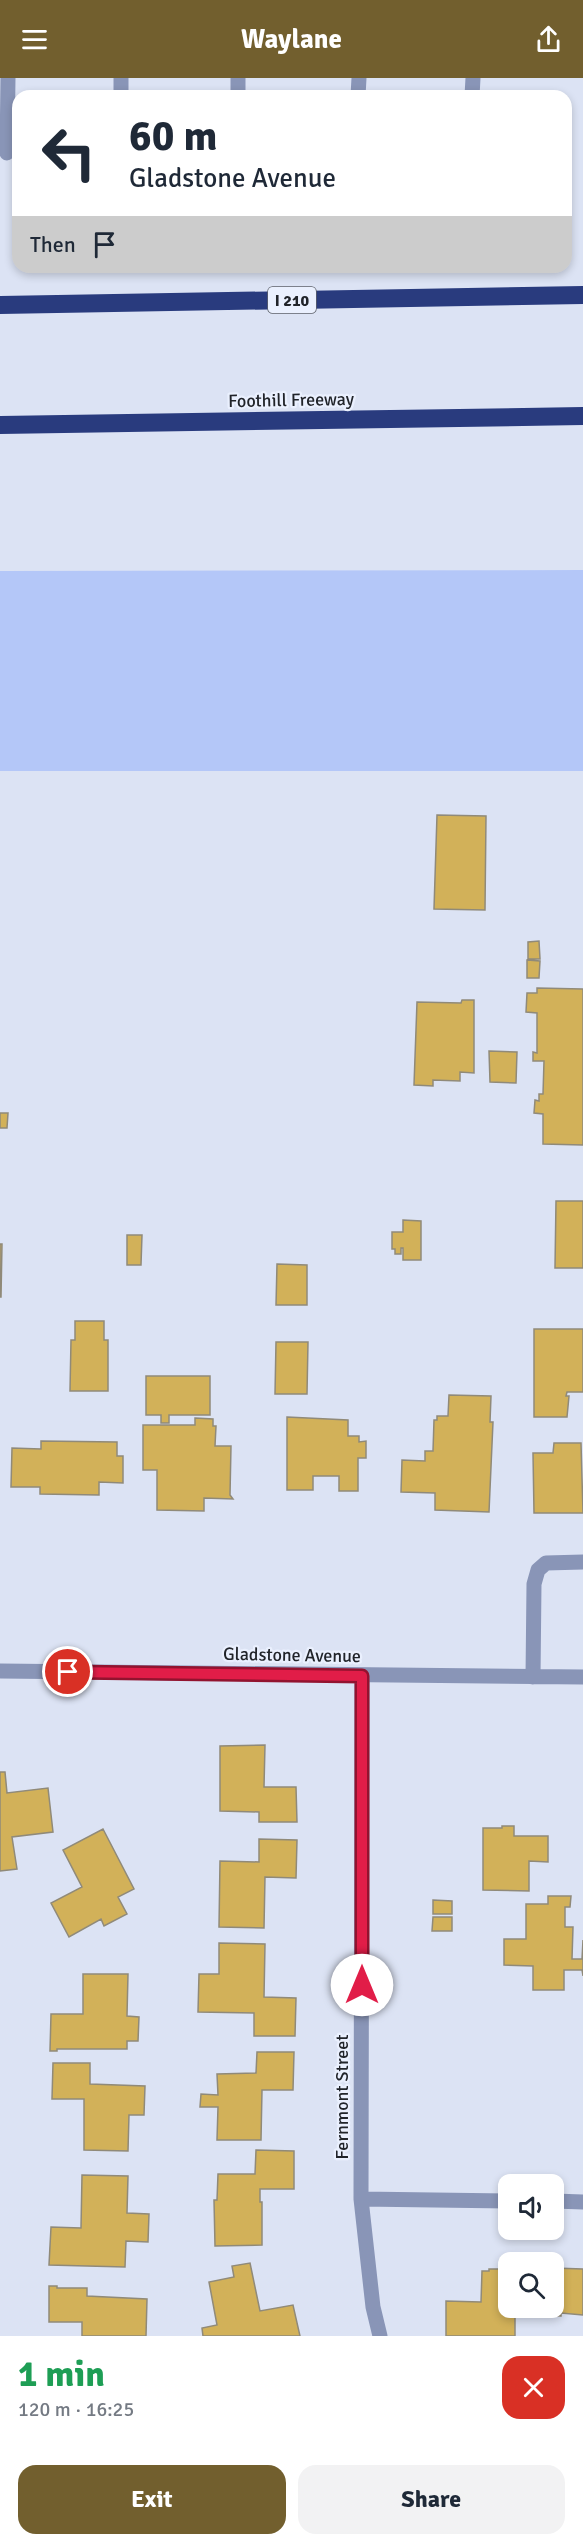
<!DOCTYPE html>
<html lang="en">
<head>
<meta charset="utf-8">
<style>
  :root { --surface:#fff; --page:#f2f2f3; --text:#1f2937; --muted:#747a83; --accent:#725f2e }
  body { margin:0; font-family:Signika,sans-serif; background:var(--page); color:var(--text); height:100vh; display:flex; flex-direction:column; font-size:22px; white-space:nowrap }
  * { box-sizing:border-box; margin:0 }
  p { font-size:20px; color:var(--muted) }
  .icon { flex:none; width:33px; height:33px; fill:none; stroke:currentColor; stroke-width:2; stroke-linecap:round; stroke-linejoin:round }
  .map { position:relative; height:2258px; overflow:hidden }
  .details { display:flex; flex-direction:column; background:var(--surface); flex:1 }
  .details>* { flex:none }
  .hud { position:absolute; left:12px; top:12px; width:560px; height:183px; border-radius:18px; box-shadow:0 3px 9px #0003; background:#fff; color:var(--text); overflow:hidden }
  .tools { position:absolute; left:498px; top:2096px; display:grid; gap:12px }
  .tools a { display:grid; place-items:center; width:66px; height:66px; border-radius:12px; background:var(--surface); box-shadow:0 3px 9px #0003; font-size:30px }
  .pin { position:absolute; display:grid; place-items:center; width:51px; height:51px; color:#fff; margin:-26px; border:3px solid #fff; border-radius:50%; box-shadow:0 2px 6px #0007 }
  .me { position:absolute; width:66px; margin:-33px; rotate:0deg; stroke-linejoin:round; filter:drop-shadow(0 0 4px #0008) }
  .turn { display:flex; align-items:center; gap:21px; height:126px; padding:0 18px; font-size:27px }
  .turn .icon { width:78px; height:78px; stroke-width:2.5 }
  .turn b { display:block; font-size:42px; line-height:51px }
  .then { display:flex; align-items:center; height:57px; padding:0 18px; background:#0003; gap:12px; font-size:22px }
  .round { display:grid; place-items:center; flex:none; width:63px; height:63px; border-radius:18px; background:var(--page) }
  .headline { display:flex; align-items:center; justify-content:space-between; height:102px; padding:0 18px }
  h1 { font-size:36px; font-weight:700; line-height:45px; color:#1e9e55 }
  .cta { display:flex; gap:12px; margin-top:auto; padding:12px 18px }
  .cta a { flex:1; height:69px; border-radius:18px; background:var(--accent); color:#fff; font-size:24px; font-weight:700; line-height:69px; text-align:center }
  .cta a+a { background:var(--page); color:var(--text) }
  header { display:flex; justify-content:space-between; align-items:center; height:78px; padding:0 18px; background:var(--accent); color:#fff; font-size:27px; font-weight:700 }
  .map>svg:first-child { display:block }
</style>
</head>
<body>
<header><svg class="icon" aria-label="menu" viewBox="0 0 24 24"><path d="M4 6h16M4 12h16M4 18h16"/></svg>Waylane<svg class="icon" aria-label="share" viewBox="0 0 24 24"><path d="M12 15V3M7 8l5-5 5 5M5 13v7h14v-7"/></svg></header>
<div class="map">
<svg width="583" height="2258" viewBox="0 0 583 2258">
  <rect width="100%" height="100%" fill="#dce3f4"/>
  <!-- green -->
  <path fill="#b4c7f8" d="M583,492V693H0V493Z"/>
  <!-- building -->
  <path fill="#d2b159" stroke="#908a79" stroke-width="1.5" d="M437,737L486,738L485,832L434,831Z
    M539,863L540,881H528V864Z
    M527,882L540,883L539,900H527Z
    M537,910L583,911V1067L543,1066V1036L534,1035L535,1022L539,1023V1016H543L544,983H533V974L537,975V935L526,934L527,915H537Z
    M462,922H474V995L460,994V1003L433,1002V1008L414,1007L417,924L461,925Z
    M489,973L517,974L516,1005L490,1004Z
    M0,1035H8L7,1050H0Z
    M556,1123H583V1190H555Z
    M403,1142L421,1143V1182H403V1170H401V1176H395V1171H392V1154H403Z
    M127,1157H142L141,1187H127Z
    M0,1166H2L1,1219H0Z
    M277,1186L307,1187V1227H276Z
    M75,1243H104V1262H108V1313H70L71,1262H75Z
    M534,1251H583V1314H567L566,1318H569L567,1339H534Z
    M276,1264H308L307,1316H275Z
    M146,1298H210V1337H169V1345H161V1337H146Z
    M449,1317L491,1318L490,1344H493L489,1434L435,1432V1415L401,1414L402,1382L425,1383V1373H433L434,1342H437V1338H448Z
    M287,1339L348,1342V1358H359V1364L366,1363V1380H358V1413H339V1398H313V1412H287Z
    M195,1340L213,1341V1348H216L215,1368H231L230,1417L233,1421L204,1420V1433L157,1432V1392H143V1347H195Z
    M41,1363L117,1364V1378H123V1405L99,1404V1417L40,1416V1409H11L12,1370L41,1371Z
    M554,1365H581L583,1435H534L533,1375H553Z
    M265,1667L264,1709H296L297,1744H259V1734L220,1733V1668Z
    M0,1694H5L7,1715L48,1710L53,1754L12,1759L17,1791L0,1793Z
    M502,1748H514V1758H548V1784L529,1783V1813L483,1812V1750H502Z
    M103,1751L134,1811L118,1819L127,1836L104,1848L101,1841L69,1859L51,1825L82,1809L63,1772Z
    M259,1761L297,1762L296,1800L265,1799L264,1850L219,1849L220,1783L259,1784Z
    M548,1818H571L570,1829H565V1849H573L572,1881H582L583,1862V1898L582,1892H564V1912H533V1888L504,1887V1861H526V1826H548Z
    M433,1822L452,1823V1836H433Z
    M433,1839H452V1853H432Z
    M219,1865L265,1866L264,1919L296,1920L295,1958H254V1935L198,1934L199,1896H219Z
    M83,1896H128L127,1938L139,1939L138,1963H127V1971H57V1973H50L51,1936H83Z
    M257,1974H294L293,2012H262L261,2062H217L218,2029H200L201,2016L218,2017L217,1996L256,1995Z
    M53,1985H90V2006L145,2008L144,2037H129L128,2073L84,2072V2021H52Z
    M256,2072L294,2073V2111H260V2124H262V2167L215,2168L214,2122H217L218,2096H255Z
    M82,2097L128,2098L127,2135L149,2136L148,2164L126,2163L125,2189L49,2187L51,2149L81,2150Z
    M250,2185L260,2233L293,2227L300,2258H203L202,2250L217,2247L209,2204L234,2199L232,2188Z
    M554,2190L583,2191V2237L561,2235V2238L530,2237V2229H554Z
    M489,2191H508V2229H517L515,2230V2258H446V2223L481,2224L482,2193H489Z
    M49,2208H57V2210H87V2218L147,2221L146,2258H82V2244H49Z"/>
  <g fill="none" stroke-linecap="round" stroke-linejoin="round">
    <!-- minor -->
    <path stroke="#8995b7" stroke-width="15" d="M121,18V0
      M238,18V0
      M358,18L359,0
      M472,18L473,0
      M7,75L8,0
      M0,1593L583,1599
      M362,1598L361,2121L373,2229L380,2258
      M533,1599L534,1506L538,1492L546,1485L583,1484
      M361,2121L508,2123
      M554,2123L583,2124"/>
    <!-- highway -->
    <path stroke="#293b7e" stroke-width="18" d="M0,227L583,217
      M0,347L583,338"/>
  </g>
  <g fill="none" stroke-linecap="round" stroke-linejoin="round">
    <defs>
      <path id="route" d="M68,1594L362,1598V1907"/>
    </defs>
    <!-- route casing -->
    <use href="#route" stroke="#92132f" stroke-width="15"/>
    <!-- route -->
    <use href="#route" stroke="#e11d48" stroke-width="10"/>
  </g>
  <g text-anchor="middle" stroke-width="4.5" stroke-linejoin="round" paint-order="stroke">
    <!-- shield labels -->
    <rect fill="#eaf0fe" stroke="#5d616a" stroke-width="1.5" x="268" y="209" width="48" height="26" rx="4.5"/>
    <g font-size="16" font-weight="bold" fill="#21242a">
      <text x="292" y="228">I 210</text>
    </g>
    <!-- street labels -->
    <g font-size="18" fill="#21242a" stroke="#eaf0fe">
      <text transform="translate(291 322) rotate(-1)" y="6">Foothill Freeway</text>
      <text transform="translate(292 1577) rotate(1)" y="6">Gladstone Avenue</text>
      <text transform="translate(342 2019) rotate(-90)" y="6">Fernmont Street</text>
    </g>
  </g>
</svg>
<div class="tools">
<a><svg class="icon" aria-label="sound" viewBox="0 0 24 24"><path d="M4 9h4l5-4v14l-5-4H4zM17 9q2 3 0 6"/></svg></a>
<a><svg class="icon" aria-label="search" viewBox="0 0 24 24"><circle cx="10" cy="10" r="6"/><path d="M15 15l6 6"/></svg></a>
</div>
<div class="pin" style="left:68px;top:1594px;background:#d93025"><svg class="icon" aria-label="arrive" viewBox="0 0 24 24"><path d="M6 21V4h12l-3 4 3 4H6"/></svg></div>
<svg class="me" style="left:362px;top:1907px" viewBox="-20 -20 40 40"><circle r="19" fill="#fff"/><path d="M0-13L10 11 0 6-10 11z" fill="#e11d48"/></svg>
<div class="hud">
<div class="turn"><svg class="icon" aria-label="left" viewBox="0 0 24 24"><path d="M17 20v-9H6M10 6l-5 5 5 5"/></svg><div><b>60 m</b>Gladstone Avenue</div></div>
<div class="then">Then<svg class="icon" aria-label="arrive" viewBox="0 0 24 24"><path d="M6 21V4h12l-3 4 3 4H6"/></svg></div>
</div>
</div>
<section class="details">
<div class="headline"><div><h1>1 min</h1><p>120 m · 16:25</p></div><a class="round" style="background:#d93025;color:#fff"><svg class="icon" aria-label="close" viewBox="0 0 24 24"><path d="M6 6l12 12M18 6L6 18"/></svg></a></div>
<div class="cta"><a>Exit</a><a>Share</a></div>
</section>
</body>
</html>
